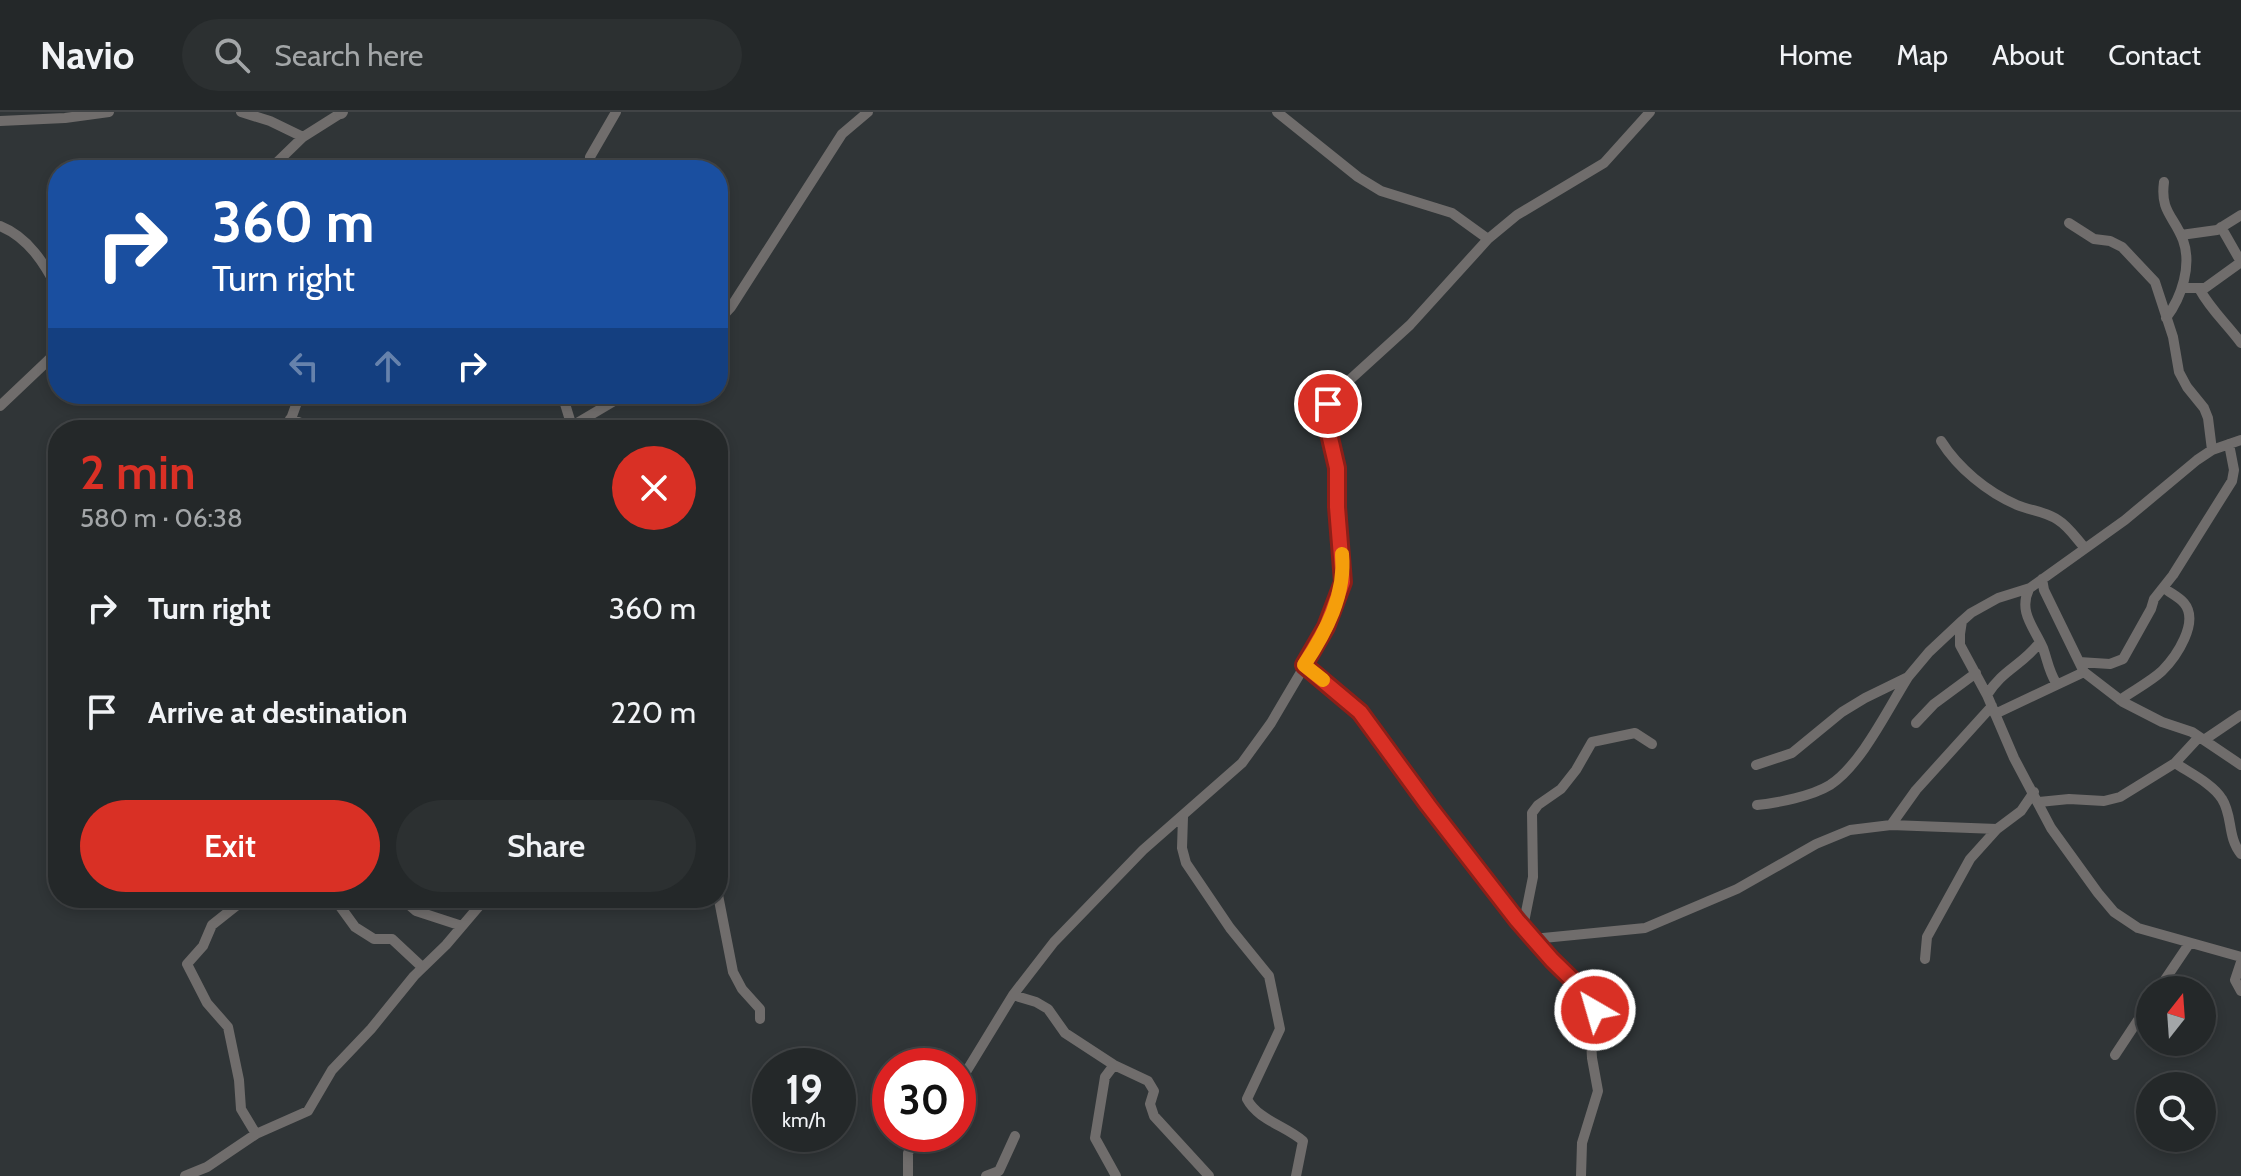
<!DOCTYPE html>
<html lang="en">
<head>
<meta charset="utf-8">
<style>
  :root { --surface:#242829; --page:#2c3031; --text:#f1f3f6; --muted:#a3a6a8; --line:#414446; --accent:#d93025 }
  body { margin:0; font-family:Cabin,sans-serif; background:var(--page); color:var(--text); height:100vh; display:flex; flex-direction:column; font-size:30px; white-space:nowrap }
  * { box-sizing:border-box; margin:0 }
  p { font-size:26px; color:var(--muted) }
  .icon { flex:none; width:44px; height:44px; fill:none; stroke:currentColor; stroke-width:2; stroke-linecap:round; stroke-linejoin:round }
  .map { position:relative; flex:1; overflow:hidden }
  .side { position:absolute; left:48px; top:308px; width:680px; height:488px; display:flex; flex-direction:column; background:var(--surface); border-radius:32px; box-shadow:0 4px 12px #0003,0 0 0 2px var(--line) }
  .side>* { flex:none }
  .top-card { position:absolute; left:48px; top:48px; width:680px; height:244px; border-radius:32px; box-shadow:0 4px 12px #0003,0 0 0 2px var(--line); background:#1a4fa0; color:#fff; overflow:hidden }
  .needle { width:52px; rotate:17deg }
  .buttons { position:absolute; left:2136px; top:864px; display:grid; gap:16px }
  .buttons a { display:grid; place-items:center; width:80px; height:80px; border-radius:50%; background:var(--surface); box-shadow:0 4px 12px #0003,0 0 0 2px var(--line); font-size:40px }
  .speed { position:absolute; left:752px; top:936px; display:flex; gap:16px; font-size:40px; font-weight:700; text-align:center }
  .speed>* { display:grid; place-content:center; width:104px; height:104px; border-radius:50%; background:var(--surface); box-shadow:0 4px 12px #0003,0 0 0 2px var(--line); line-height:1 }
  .speed small { font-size:20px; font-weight:400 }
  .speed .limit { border:12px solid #d22; background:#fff; color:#111 }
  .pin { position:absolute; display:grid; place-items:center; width:68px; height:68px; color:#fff; margin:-34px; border:4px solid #fff; border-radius:50%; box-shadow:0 2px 8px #0007 }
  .me { position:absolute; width:88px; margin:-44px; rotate:322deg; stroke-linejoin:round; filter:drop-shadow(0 0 6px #0008) }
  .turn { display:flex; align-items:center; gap:28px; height:168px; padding:0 32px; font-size:36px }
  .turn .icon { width:104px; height:104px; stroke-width:2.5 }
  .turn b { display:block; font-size:56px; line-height:68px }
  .lanes { display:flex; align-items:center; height:76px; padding:0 32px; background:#0003; justify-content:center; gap:40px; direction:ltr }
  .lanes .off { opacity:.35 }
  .round { display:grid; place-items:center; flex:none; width:84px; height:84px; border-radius:42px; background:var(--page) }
  .headline { display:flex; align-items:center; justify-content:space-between; height:136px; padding:0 32px }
  h1 { font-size:48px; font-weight:600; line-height:60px; color:var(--accent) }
  .button { display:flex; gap:16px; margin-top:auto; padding:16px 32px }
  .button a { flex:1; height:92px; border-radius:48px; background:var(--accent); color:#fff; font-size:32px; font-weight:600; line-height:92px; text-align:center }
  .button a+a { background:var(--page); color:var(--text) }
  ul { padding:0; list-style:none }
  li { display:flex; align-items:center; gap:24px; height:104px; padding:0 32px }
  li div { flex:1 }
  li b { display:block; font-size:30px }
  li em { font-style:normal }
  header { display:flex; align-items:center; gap:48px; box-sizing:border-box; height:112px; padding:0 40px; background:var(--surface); border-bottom:2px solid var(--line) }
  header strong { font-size:38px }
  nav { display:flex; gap:44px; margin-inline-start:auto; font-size:28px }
  .search { width:560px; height:72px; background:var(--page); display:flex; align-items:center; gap:20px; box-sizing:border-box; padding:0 28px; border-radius:44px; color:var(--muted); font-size:30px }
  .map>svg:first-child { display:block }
</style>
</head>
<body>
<header>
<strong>Navio</strong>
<div class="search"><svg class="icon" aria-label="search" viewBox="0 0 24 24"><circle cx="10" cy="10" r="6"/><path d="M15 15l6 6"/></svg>Search here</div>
<nav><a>Home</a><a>Map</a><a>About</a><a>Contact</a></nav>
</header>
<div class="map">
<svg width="2241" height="1064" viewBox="0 0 2241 1064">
  <rect width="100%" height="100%" fill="#303537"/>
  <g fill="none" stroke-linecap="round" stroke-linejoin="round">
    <!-- minor -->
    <path stroke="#706d6c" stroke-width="10" d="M241,0L270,9L303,25
      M1277,0L1358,65L1381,79L1452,101L1488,127
      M0,9L65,6L109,0
      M269,58L303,25L341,1
      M589,58L590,45L616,0
      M2164,70C2160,100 2174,104 2183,128C2192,153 2182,185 2166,206
      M2069,111L2094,127L2110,129L2122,135L2155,170L2173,225L2179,260L2187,275L2204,296L2208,306L2212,338
      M0,114C28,125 45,152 58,178
      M2221,115L2241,150
      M2181,123L2217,118L2241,103
      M2182,176H2205L2241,150
      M2200,178C2211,198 2227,212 2241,231
      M718,209L731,195L842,22L868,0
      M562,282L573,318
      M0,294L58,239
      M290,307L320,318
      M572,314L626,282
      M287,318L300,282
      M2241,328L2212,338L2197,348L2125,408L2030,476L1998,486L1971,501L1962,509L1960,522V533L1987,583L2014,646L2051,716L2098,781L2114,800L2138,816L2241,845
      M1941,329C1958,356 1987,380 2017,393C2031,399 2045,399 2058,408C2068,414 2076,426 2084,435
      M2042,467L2044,478L2084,560L2123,590L2162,610L2192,620L2241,653
      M2029,477C2018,500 2034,515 2043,536C2048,550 2048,557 2056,571
      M2079,550L2110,552L2123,547L2151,497L2154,487L2173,463L2232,369L2234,358L2229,332
      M1304,553L1360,600L1428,693L1465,738L1517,808L1552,848L1592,888L1595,901L1591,929L1592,946L1598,979L1582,1031L1581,1064
      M1987,583C2002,558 2023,553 2040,530
      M2120,588C2134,578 2150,570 2162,559C2176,545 2200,510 2184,491C2179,485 2170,481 2164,476
      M1995,602L2084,560
      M1916,611L1934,592L1976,561
      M2204,628L2241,603
      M2175,651C2190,661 2213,672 2222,687C2233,704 2227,725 2241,742
      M1756,653L1792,641L1842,600L1865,586L1908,565L1929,540L1962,509
      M2039,690L2069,687L2104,689L2120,685L2175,651L2199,625
      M1757,693C1778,691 1812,684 1830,673C1861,653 1888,597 1908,565
      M1183,705L1182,736L1186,751L1230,816L1269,864L1280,917L1247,987C1258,1008 1286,1014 1303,1029L1296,1064
      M1891,713L1916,678L1992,594
      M718,783L733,860L742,877L760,897V907
      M246,786L212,813L203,834L187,852L207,891L228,915L239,968L241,997L256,1022
      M334,786L355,815L374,827H392L422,855
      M401,786L416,799L462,814
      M1523,815L1533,765L1532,701L1538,693L1561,677L1576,658L1592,630L1635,621L1652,632
      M1533,827L1645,816L1737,777L1816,732L1850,718L1891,713L1997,717
      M1925,847L1927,825L1970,747L1997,717L2021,699L2034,680
      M2241,850L2235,868L2241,879
      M2158,878L2189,832
      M1013,883L1036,890L1048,897L1065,921L1114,953L1148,969L1154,979L1150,992L1154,1004L1209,1064
      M2115,943L2150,890
      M1114,953L1105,965L1095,1026L1116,1064
      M958,973L1013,883L1054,830L1143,738L1242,651L1271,611L1314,538L1343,470L1337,395V356L1326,305L1332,284L1410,213L1488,127L1517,103L1604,51L1650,0
      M185,1064L207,1055L256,1022L308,999L332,958L371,917L414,864L446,833L486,786
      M908,1064V1041L918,1022
      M986,1064L999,1059L1015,1024"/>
    <!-- tertiary -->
    <path stroke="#706d6c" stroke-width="12" d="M341,1L342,0"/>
  </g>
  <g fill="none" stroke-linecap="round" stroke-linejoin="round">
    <defs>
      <path id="route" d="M1328,292L1327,313L1337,356V395L1343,470L1326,515L1304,553L1360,600L1428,693L1517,808L1552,848L1590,885L1595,898"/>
    </defs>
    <!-- route casing -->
    <use href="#route" stroke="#8d1f18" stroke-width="20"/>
    <!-- route -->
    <use href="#route" stroke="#d93025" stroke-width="14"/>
    <!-- slow -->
    <path stroke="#f59e0b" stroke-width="14" d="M1323,568L1304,553C1326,520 1346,482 1342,442"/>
  </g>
</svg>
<div class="buttons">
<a><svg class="needle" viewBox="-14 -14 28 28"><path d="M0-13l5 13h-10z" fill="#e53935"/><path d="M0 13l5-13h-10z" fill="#a3a6a8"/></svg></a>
<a><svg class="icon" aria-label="search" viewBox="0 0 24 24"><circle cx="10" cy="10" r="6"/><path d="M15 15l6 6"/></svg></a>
</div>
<div class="speed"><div>19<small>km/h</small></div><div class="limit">30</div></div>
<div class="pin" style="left:1328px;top:292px;background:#d93025"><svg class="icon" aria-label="arrive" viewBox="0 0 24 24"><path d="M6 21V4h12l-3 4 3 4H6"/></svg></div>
<svg class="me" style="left:1595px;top:898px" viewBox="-20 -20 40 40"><circle r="17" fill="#d93025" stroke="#fff" stroke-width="3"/><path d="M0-11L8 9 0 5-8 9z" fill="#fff"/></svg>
<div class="top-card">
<div class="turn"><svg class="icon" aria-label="right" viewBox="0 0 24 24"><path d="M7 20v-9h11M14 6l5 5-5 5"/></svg><div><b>360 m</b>Turn right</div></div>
<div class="lanes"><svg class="icon off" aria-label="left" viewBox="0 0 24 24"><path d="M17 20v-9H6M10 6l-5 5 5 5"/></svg><svg class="icon off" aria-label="ahead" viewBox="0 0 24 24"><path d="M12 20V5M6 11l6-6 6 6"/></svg><svg class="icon" aria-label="right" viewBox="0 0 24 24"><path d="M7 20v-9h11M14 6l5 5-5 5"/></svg></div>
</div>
<section class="side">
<div class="headline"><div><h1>2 min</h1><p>580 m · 06:38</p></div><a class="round" style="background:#d93025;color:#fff"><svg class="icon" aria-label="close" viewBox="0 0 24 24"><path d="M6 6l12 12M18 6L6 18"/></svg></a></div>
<ul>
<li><svg class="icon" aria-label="right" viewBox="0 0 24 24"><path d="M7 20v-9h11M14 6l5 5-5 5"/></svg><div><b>Turn right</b></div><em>360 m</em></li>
<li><svg class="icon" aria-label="arrive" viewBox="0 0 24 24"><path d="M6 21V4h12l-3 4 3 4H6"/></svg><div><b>Arrive at destination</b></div><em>220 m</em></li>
</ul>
<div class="button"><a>Exit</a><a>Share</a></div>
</section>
</div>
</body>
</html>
